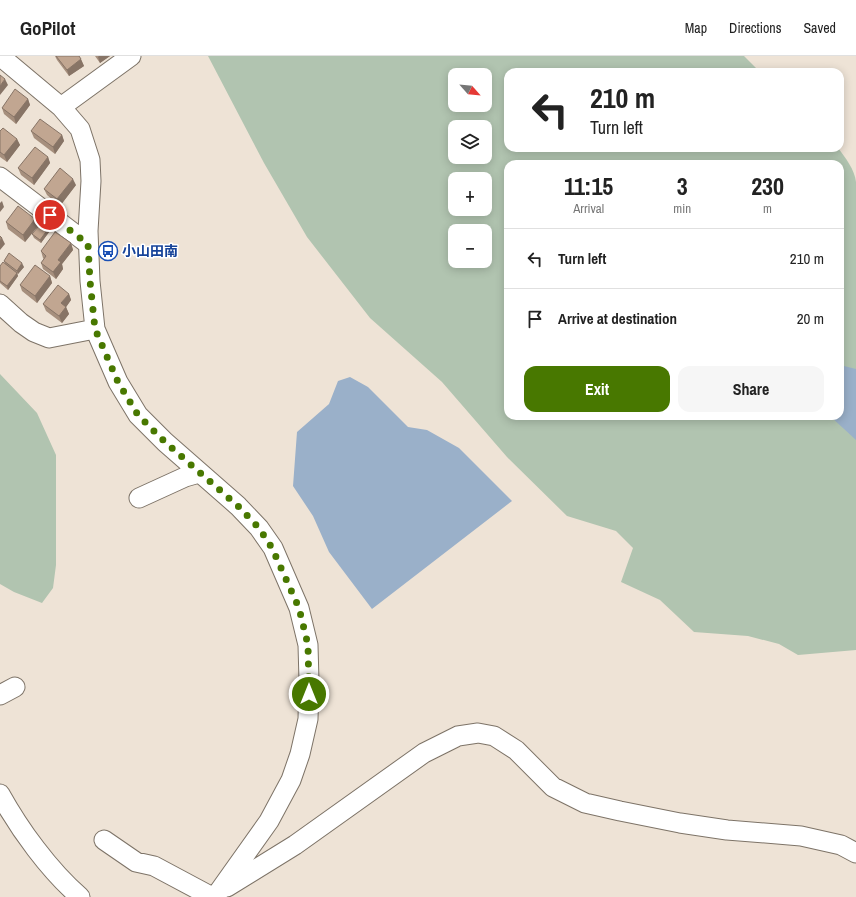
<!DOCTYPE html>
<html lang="en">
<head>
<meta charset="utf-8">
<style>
  :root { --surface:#fff; --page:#f6f6f6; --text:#222; --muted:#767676; --line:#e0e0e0; --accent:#487800 }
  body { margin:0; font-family:"Archivo Narrow","Noto Sans JP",sans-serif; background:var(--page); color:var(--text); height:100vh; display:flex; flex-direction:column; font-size:15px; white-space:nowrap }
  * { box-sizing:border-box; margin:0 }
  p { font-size:13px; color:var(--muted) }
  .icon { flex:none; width:22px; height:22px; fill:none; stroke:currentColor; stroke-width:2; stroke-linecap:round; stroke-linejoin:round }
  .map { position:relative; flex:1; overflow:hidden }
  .sheet { position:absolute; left:504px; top:104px; width:340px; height:260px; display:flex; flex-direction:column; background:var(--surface); border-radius:12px; box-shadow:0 2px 10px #0003 }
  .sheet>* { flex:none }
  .guide { position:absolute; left:504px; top:12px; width:340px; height:84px; border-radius:12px; box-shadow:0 2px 10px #0003; background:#fff; color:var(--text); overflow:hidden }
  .needle { width:26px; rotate:117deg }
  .buttons { position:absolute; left:448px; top:12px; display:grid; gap:8px }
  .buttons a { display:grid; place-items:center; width:44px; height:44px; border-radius:8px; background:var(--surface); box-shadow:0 2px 10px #0003; font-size:20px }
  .pin { position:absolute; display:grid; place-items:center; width:34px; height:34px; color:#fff; margin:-17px; border:2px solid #fff; border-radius:50%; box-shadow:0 1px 4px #0007 }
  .me { position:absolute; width:44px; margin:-22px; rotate:0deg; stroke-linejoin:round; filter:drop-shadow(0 0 3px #0008) }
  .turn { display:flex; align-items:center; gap:14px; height:84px; padding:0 20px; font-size:18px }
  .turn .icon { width:52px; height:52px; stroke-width:2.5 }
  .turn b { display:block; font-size:28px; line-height:34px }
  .eta { display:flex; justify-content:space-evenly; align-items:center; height:68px; text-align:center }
  .eta b { font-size:24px; font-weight:700; line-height:28px }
  .action { display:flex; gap:8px; margin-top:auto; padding:8px 20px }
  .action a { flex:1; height:46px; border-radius:12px; background:var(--accent); color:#fff; font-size:16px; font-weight:700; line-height:46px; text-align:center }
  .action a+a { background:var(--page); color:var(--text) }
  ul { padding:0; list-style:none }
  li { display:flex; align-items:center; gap:12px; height:60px; padding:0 20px; border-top:1px solid var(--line) }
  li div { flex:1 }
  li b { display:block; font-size:15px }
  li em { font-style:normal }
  header { display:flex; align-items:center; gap:24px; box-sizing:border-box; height:56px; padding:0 20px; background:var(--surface); border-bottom:1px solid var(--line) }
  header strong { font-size:19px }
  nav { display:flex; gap:22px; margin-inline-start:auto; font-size:14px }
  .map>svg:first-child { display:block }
</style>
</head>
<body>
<header>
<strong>GoPilot</strong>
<nav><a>Map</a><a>Directions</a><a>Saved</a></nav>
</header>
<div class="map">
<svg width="856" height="841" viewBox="0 0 856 841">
  <rect width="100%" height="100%" fill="#eee3d6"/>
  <!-- green -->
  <path fill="#b1c4b0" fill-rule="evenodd" d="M208,0H744L760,16H508V92H838C845,101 855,114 856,126V594L798,599L779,588L748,580L694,576L660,544L621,526L633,492L616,475L567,460L507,401L442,326L370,262L307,181L264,107ZM455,19H485V49H455ZM455,71H485V101H455ZM508,108H840V360H508ZM455,123H485V153H455ZM455,175H485V205H455Z
    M0,318L37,357L56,399V509L53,532L42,547L14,536L0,528Z"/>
  <!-- water -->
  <path fill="#9ab0c9" d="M840,309L856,313V384L830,360H840Z
    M350,321L368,331L408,371L427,374L459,392L512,445L372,553L329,496L313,460L293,430L297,376L329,348L338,325Z"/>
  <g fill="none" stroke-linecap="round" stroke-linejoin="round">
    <defs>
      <path id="minor" d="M0,0L61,51L80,73L90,104L91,125L88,175L90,225L95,273L118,326L138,359L165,386L238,450L259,472L273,492L299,552L308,589L309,625L308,663L300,698L291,724L269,765L215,841
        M61,51L131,0
        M0,121L88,188
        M0,248L21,267L34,276L49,282L95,273
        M139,442L185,421L199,417
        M0,639L15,631
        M0,738C20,774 49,814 80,841
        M104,784L136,806L154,810L212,841
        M227,831L295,789L424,697L458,680L478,677L494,680L516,694L553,731L585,747L620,755L680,767L727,774L801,780L841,789L856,797"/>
    </defs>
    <!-- minor casing -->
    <use href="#minor" stroke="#7d7367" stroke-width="21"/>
    <!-- minor -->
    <use href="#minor" stroke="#fff" stroke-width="19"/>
  </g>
  <!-- wall -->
  <path fill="#a68f7d" d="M55,0H79L84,10L69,20L57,4Z
    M95,0H110L100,7Z
    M28,43L30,49L16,68L4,58L2,52Z
    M0,75L17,83L20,89L7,106L0,101Z
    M31,75L62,79L64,85L55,98L34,82Z
    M48,101L50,107L34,129L21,119L18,112Z
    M76,129L60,150L47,139L44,133Z
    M35,163L38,170L25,186L8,173L6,166Z
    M52,172L41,187L34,182L32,178Z
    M71,187L73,194L62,208L63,213L56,223L43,213L41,207L44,203L43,202L41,195Z
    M4,205L24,211L18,218L17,217L18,220L8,234L0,227V210L5,208Z
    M50,220L52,227L37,247L22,235L20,229Z
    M69,238L71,244L66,251L69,258L62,267L46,255L43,248Z"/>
  <!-- shaded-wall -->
  <path fill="#877466" d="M99,0H110L100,7L98,1Z
    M81,3L84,10L69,20L67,14Z
    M5,23L8,29L0,39V30Z
    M28,43L30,49L16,68L14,61Z
    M62,79L64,85L55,98L53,91Z
    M17,83L20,89L7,106L4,99Z
    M48,101L50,107L34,129L32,122Z
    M73,123L76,129L60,150L57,143Z
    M2,145L4,151L0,156V147Z
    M35,163L38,170L25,186L23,179Z
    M51,169L52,172L41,187L40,184Z
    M2,182L5,188L0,194V185Z
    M71,187L73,194L62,208L63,213L56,223L53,216L58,204Z
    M22,207L24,211L18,218L17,215Z
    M17,217L18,220L8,234L7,230Z
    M50,220L52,227L37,247L35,240Z
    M69,238L71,244L64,254L61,247Z
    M66,251L69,258L62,267L59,260Z"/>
  <!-- building -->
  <path fill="#c1a691" stroke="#877466" d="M56,0H79L81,3L67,14Z
    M0,19L5,23L0,30Z
    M15,33L28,43L14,61L2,52Z
    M40,63L62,79L53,91L31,75Z
    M3,72L17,83L4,99L0,96V75Z
    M35,91L48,101L32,122L18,112Z
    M60,112L73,123L57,143L44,133Z
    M18,150L35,163L23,179L6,166Z
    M44,164L51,169L40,184L32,178Z
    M55,176L71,187L58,204L61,206L53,216L41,207L46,200L41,195Z
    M0,180L2,182L0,185Z
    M9,197L22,207L17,215L4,205Z
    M3,206L17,217L7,230L0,225V210Z
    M35,209L50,220L35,240L20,229Z
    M58,229L69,238L61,247L66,251L59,260L43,248Z"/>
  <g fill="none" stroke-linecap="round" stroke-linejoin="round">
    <!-- route -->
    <path stroke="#487800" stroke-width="7" stroke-dasharray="0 12.6" d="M50,159L88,188L90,225L95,273L118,326L138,359L165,386L238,450L259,472L272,492L299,552L308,589L309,638"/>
  </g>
  <!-- icons -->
  <defs>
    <symbol id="bus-ring" viewBox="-11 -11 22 22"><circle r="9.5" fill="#fff" stroke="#1a4fb4" stroke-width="1.5"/><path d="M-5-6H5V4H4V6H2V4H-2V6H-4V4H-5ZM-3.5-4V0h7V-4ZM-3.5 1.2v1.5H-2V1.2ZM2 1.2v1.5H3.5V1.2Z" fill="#1a4fb4"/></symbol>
  </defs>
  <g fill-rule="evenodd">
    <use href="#bus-ring" x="97" y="184" width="22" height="22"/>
  </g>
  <g text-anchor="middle" stroke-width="3" stroke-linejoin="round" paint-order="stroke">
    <!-- transit labels -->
    <g font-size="14" font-weight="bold" fill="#164399" stroke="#fff" text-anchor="start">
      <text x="122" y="200">小山田南</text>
    </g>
  </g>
</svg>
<div class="buttons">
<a><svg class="needle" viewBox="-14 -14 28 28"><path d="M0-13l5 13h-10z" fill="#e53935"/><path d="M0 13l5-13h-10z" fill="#767676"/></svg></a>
<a><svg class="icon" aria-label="layers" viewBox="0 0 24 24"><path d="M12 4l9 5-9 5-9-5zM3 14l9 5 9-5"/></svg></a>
<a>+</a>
<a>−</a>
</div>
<div class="pin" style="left:50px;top:159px;background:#d93025"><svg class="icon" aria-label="arrive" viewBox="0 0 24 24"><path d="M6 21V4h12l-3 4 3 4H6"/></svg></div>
<svg class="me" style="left:309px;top:638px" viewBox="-20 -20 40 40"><circle r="17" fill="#487800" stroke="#fff" stroke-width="3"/><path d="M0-11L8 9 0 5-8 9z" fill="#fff"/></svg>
<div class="guide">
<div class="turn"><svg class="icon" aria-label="left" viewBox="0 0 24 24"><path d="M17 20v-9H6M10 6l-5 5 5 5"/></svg><div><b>210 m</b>Turn left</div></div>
</div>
<section class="sheet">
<div class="eta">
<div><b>11:15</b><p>Arrival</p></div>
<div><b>3</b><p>min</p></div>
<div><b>230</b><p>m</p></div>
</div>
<ul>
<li><svg class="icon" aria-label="left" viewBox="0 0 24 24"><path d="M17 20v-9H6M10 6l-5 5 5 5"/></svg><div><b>Turn left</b></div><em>210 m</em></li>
<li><svg class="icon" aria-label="arrive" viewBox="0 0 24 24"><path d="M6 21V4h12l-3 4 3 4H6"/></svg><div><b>Arrive at destination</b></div><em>20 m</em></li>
</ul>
<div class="action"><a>Exit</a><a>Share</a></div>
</section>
</div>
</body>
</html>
